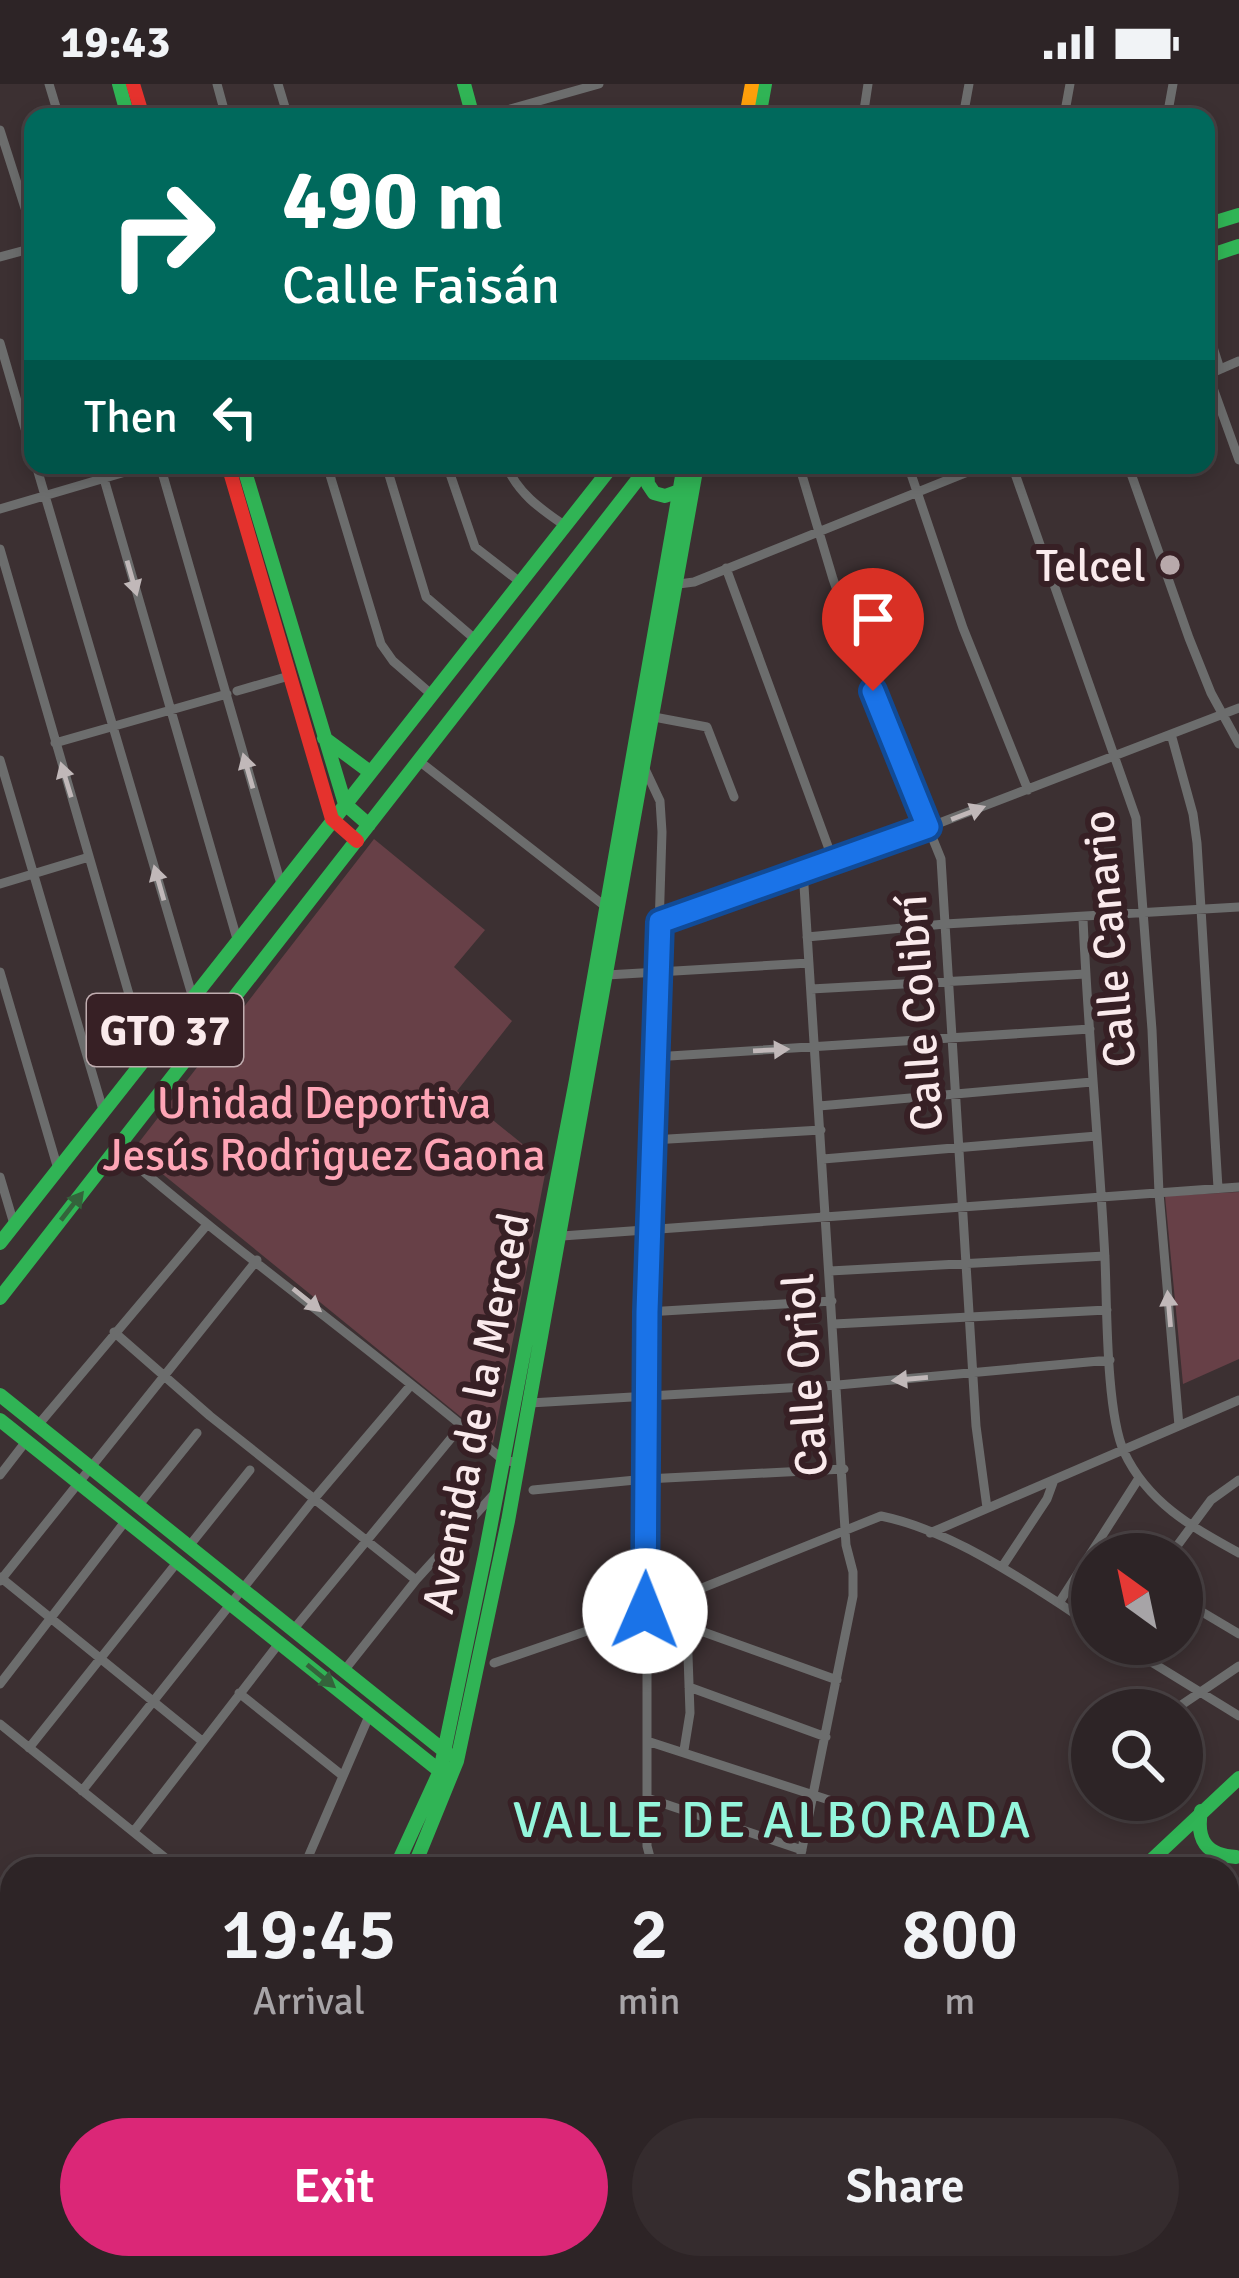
<!DOCTYPE html>
<html lang="en">
<head>
<meta charset="utf-8">
<style>
  :root { --surface:#2d2426; --page:#352c2e; --text:#f1f3f6; --muted:#a7a4a7; --line:#484143; --accent:#db2777 }
  body { margin:0; font-family:Signika,sans-serif; background:var(--page); color:var(--text); height:100vh; display:flex; flex-direction:column; font-size:45px; white-space:nowrap }
  * { box-sizing:border-box; margin:0 }
  p { font-size:39px; color:var(--muted) }
  .icon { flex:none; width:66px; height:66px; fill:none; stroke:currentColor; stroke-width:2; stroke-linecap:round; stroke-linejoin:round }
  .map { position:relative; flex:1; overflow:hidden }
  .panel { position:absolute; left:0px; top:1773px; width:1239px; height:423px; display:flex; flex-direction:column; background:var(--surface); border-radius:36px 36px 0 0; box-shadow:0 6px 18px #0003,0 0 0 3px var(--line) }
  .panel>* { flex:none }
  .banner { position:absolute; left:24px; top:24px; width:1191px; height:366px; border-radius:24px; box-shadow:0 6px 18px #0003,0 0 0 3px var(--line); background:#00695c; color:#fff; overflow:hidden }
  .needle { width:78px; rotate:327deg }
  .fabs { position:absolute; left:1071px; top:1449px; display:grid; gap:24px }
  .fabs a { display:grid; place-items:center; width:132px; height:132px; border-radius:50%; background:var(--surface); box-shadow:0 6px 18px #0003,0 0 0 3px var(--line); font-size:60px }
  .pin { position:absolute; display:grid; place-items:center; width:102px; height:102px; color:#fff; margin:-123px -51px; border-radius:50% 50% 50% 0; rotate:-45deg; box-shadow:0 0 12px #0007 }
  .pin .icon { rotate:45deg }
  .me { position:absolute; width:132px; margin:-66px; rotate:1deg; stroke-linejoin:round; filter:drop-shadow(0 0 9px #0008) }
  .turn { display:flex; align-items:center; gap:42px; height:252px; padding:0 60px; font-size:54px }
  .turn .icon { width:156px; height:156px; stroke-width:2.5 }
  .turn b { display:block; font-size:84px; line-height:102px }
  .then { display:flex; align-items:center; height:114px; padding:0 60px; background:#0003; gap:24px; font-size:45px }
  .eta { display:flex; justify-content:space-evenly; align-items:center; height:204px; text-align:center }
  .eta b { font-size:72px; font-weight:600; line-height:84px }
  .button { display:flex; gap:24px; margin-top:auto; padding:24px 60px }
  .button a { flex:1; height:138px; border-radius:72px; background:var(--accent); color:#fff; font-size:48px; font-weight:600; line-height:138px; text-align:center }
  .button a+a { background:var(--page); color:var(--text) }
  .status { display:flex; justify-content:space-between; align-items:center; height:84px; padding:0 60px; background:var(--surface); direction:ltr }
  .status svg { height:33px; fill:currentColor }
  .map>svg:first-child { display:block }
</style>
</head>
<body>
<div class="status"><b>19:43</b><svg viewBox="0 0 49 12"><path d="M0 12V9h3v3zM5 12V6h3v6zM10 12V3h3v9zM15 12V0h3v12zM26 1h20v11H26zM47 4h2v5h-2z"/></svg></div>
<div class="map">
<svg width="1239" height="2194" viewBox="0 0 1239 2194">
  <rect width="100%" height="100%" fill="#3c3032"/>
  <!-- green -->
  <path fill="#674047" d="M374,755L485,846L454,883L512,937L457,1007L547,1080L493,1359L133,1066Z
    M1239,1108V1275L1183,1300L1165,1112Z"/>
  <g fill="none" stroke-linecap="round" stroke-linejoin="round">
    <!-- street -->
    <path stroke="#6c6d6d" stroke-width="9" d="M49,0L59,33
      M217,0L226,33
      M278,0L288,33
      M482,33L599,0
      M863,33L868,0
      M963,33L969,0
      M1064,33L1070,0
      M1167,33L1173,0
      M0,46L33,149
      M0,173L33,164
      M1206,241L1220,285
      M0,259L33,372
      M1216,287L1239,277
      M1208,290L1239,376
      M36,381L192,911
      M100,381L237,855
      M160,381L281,800
      M327,381L381,560L393,577L431,610
      M386,381L426,513L476,556
      M447,381L475,463L520,498
      M506,381C518,409 539,424 564,441
      M799,381L833,495L873,607L941,775L976,1342L987,1424
      M908,381L963,544L1028,706
      M1012,381L1136,734L1152,946L1159,1109L1179,1342
      M1128,381L1189,554L1211,609L1239,660
      M0,425L149,381
      M0,465L146,969
      M726,484L833,776
      M671,501L694,498L985,381
      M237,607L289,592
      M654,633L707,643L734,713
      M1171,650L1193,730L1197,759L1218,1104
      M55,659L227,610
      M0,676L103,1026
      M419,677L606,823
      M644,683L660,717L662,748L647,1228V1762L651,1777L666,1785
      M0,800L89,773
      M1083,835C1088,948 1099,1062 1105,1175C1107,1222 1106,1328 1124,1368C1148,1419 1192,1443 1239,1469
      M660,839L929,743L1239,624
      M807,853L945,840L1239,823
      M0,888L58,1085
      M607,891L809,879
      M811,905L1086,890
      M654,973L1090,945
      M819,1022L1092,998
      M652,1056L821,1046
      M117,1065C242,1173 377,1268 503,1376L519,1379
      M823,1075L1097,1052
      M0,1093L14,1140
      M562,1152L1239,1103
      M830,1187L1105,1172
      M647,1228L832,1217
      M834,1240L1107,1226
      M114,1248L210,1332L416,1496
      M530,1319L838,1301L1110,1276
      M39,1340L206,1142
      M0,1391L27,1356
      M533,1406L646,1395L844,1385
      M139,1421L197,1349
      M930,1449L1239,1316
      M190,1461L250,1386
      M1171,1470L1211,1416L1239,1396
      M1002,1483L1047,1415L1054,1396
      M0,1493L202,1657
      M0,1497L257,1176
      M1182,1516L1239,1550
      M1059,1519L1139,1394
      M645,1527L837,1596
      M293,1546L462,1341
      M1122,1560L1239,1632
      M494,1579L645,1527L881,1432C954,1447 1031,1501 1092,1541
      M343,1588L416,1496L495,1409
      M0,1600L127,1435
      M689,1603L826,1653
      M239,1609L343,1692
      M1174,1626L1239,1582
      M0,1640L179,1785
      M647,1657L832,1717
      M29,1664L179,1476
      M684,1666L690,1629L687,1543
      M82,1707L314,1415L411,1301
      M647,1714L802,1766
      M134,1747L280,1558
      M303,1785L369,1632
      M798,1785L853,1512V1488L846,1461L803,786"/>
    <!-- fast -->
    <path stroke="#30b455" stroke-width="14" d="M119,0L128,33
      M464,0L473,33
      M759,33L765,0
      M1206,141L1239,131
      M1206,173L1239,162
      M243,381L345,720L369,741
      M647,384L648,400L654,409L665,412L679,407
      M324,654L370,688
      M0,1159L613,381
      M0,1214L649,381
      M0,1311L448,1670
      M0,1336L446,1692
      M1201,1727C1196,1756 1206,1771 1236,1773
      M395,1785L440,1687L485,1471L576,996L684,381
      M413,1785L457,1677L508,1437L697,381
      M1142,1785L1239,1694
      M0,1808L12,1818
      M0,1883L12,1893"/>
    <!-- slow -->
    <path stroke="#ff9f0a" stroke-width="14" d="M746,33L752,0"/>
    <!-- jam -->
    <path stroke="#e5322d" stroke-width="14" d="M133,0L143,33
      M228,381L332,735L357,757"/>
    <!-- rail -->
    <path stroke="#6f6969" stroke-width="3" stroke-dasharray="21 21" stroke-linecap="butt" d="M1227,2036L1239,2031
      M840,2194L864,2184"/>
  </g>
  <!-- one-way arrows -->
  <defs><path id="oneway-solid" d="M-6-.8H1V-3.2L6.5 0L1 3.2V.8H-6Z" transform="scale(3)"/></defs>
  <g fill="#c1b8b9">
    <use href="#oneway-solid" transform="translate(132 494) rotate(74)"/>
    <use href="#oneway-solid" transform="translate(248 687) rotate(-106)"/>
    <use href="#oneway-solid" transform="translate(66 696) rotate(-107)"/>
    <use href="#oneway-solid" transform="translate(968 729) rotate(-21)"/>
    <use href="#oneway-solid" transform="translate(159 799) rotate(-106)"/>
    <use href="#oneway-solid" transform="translate(771 966) rotate(-3)"/>
    <use href="#oneway-solid" transform="translate(307 1216) rotate(39)"/>
    <use href="#oneway-solid" transform="translate(1169 1225) rotate(-95)"/>
    <use href="#oneway-solid" transform="translate(910 1295) rotate(175)"/>
  </g>
  <g fill="#34633b">
    <use href="#oneway-solid" transform="translate(72 1122) rotate(-52)"/>
    <use href="#oneway-solid" transform="translate(321 1592) rotate(39)"/>
  </g>
  <g fill="none" stroke-linecap="round" stroke-linejoin="round">
    <defs>
      <path id="route" d="M645,1527L647,1228L660,838L928,743L873,607"/>
    </defs>
    <!-- route casing -->
    <use href="#route" stroke="#114b97" stroke-width="30"/>
    <!-- route -->
    <use href="#route" stroke="#1a73e8" stroke-width="21"/>
  </g>
  <!-- markers -->
  <circle fill="#b8a9ab" stroke="#372025" stroke-width="4.5" cx="1170" cy="481" r="12"/>
  <g text-anchor="middle" stroke-width="12" stroke-linejoin="round" paint-order="stroke">
    <!-- shield labels -->
    <rect fill="#372025" stroke="#c0adb0" stroke-width="3" x="87" y="910" width="156" height="72" rx="9"/>
    <g font-size="42" font-weight="bold" fill="#faeaec">
      <text x="165" y="961">GTO 37</text>
    </g>
    <!-- poi labels -->
    <g font-size="45" fill="#faeaec" stroke="#372025" text-anchor="end">
      <text x="1146" y="497">Telcel</text>
    </g>
    <!-- street labels -->
    <g font-size="45" fill="#faeaec" stroke="#372025">
      <text transform="translate(1108 855) rotate(-95)" y="16">Calle Canario</text>
      <text transform="translate(918 929) rotate(-94)" y="16">Calle Colibrí</text>
      <text transform="translate(804 1291) rotate(-94)" y="16">Calle Oriol</text>
      <text transform="translate(475 1329) rotate(-79)" y="16">Avenida de la Merced</text>
    </g>
    <!-- park labels -->
    <g font-size="45" fill="#fea5b6" stroke="#372025">
      <text x="324" y="1034">Unidad Deportiva<tspan x="324" dy="52">Jesús Rodriguez Gaona</tspan></text>
    </g>
    <!-- quarter labels -->
    <g font-size="51" letter-spacing="3" fill="#94f6dc" stroke="#372025">
      <text x="773" y="1753">VALLE DE ALBORADA</text>
    </g>
  </g>
</svg>
<div class="fabs">
<a><svg class="needle" viewBox="-14 -14 28 28"><path d="M0-13l5 13h-10z" fill="#e53935"/><path d="M0 13l5-13h-10z" fill="#a7a4a7"/></svg></a>
<a><svg class="icon" aria-label="search" viewBox="0 0 24 24"><circle cx="10" cy="10" r="6"/><path d="M15 15l6 6"/></svg></a>
</div>
<div class="pin" style="left:873px;top:607px;background:#d93025"><svg class="icon" aria-label="arrive" viewBox="0 0 24 24"><path d="M6 21V4h12l-3 4 3 4H6"/></svg></div>
<svg class="me" style="left:645px;top:1527px" viewBox="-20 -20 40 40"><circle r="19" fill="#fff"/><path d="M0-13L10 11 0 6-10 11z" fill="#1a73e8"/></svg>
<div class="banner">
<div class="turn"><svg class="icon" aria-label="right" viewBox="0 0 24 24"><path d="M7 20v-9h11M14 6l5 5-5 5"/></svg><div><b>490 m</b>Calle Faisán</div></div>
<div class="then">Then<svg class="icon" aria-label="left" viewBox="0 0 24 24"><path d="M17 20v-9H6M10 6l-5 5 5 5"/></svg></div>
</div>
<section class="panel">
<div class="eta">
<div><b>19:45</b><p>Arrival</p></div>
<div><b>2</b><p>min</p></div>
<div><b>800</b><p>m</p></div>
</div>
<div class="button"><a>Exit</a><a>Share</a></div>
</section>
</div>
</body>
</html>
